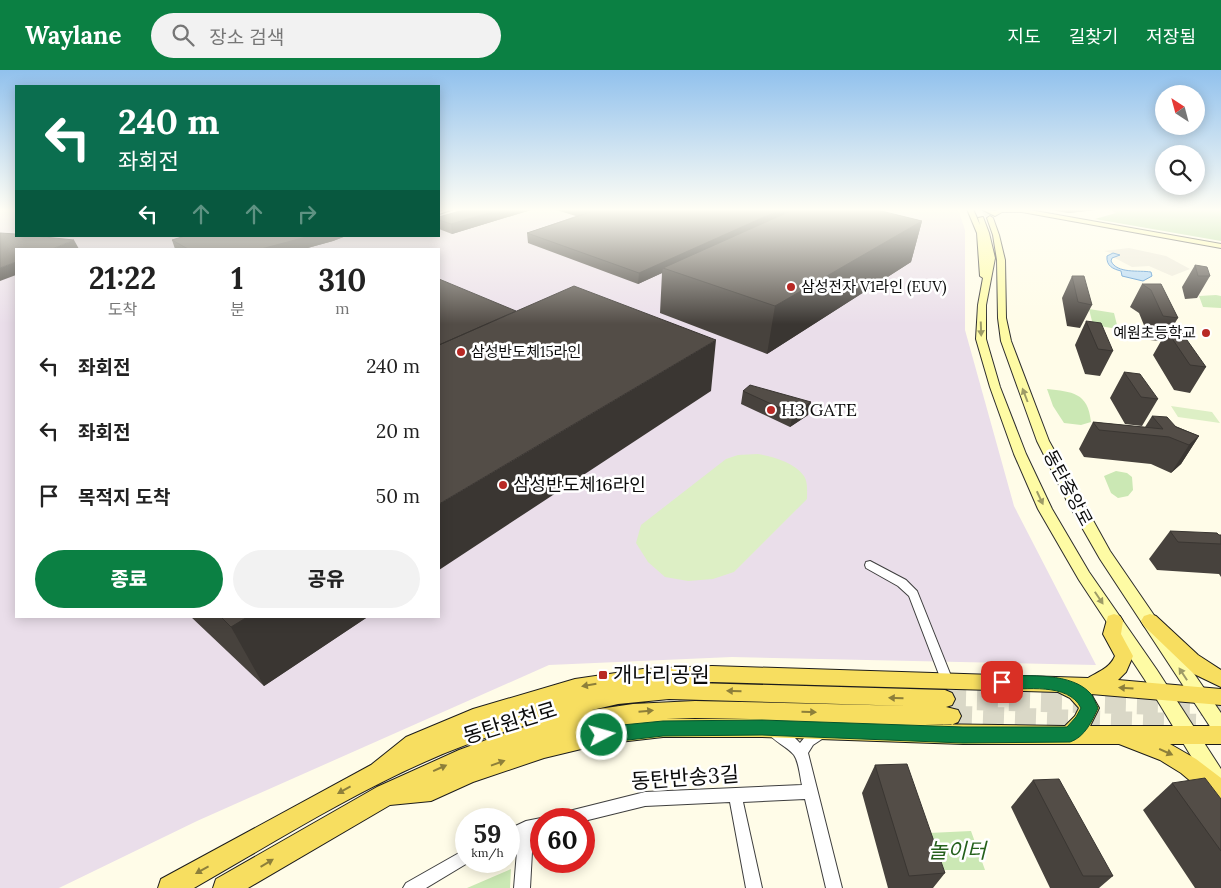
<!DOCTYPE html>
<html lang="ko">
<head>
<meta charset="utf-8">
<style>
  :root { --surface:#fff; --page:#f2f2f2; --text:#222; --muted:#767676; --accent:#0b8043 }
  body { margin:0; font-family:Lora,"Noto Sans KR",serif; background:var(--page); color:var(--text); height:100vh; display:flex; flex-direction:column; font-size:19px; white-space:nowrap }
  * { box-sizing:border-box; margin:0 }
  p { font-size:16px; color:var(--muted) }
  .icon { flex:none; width:28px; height:28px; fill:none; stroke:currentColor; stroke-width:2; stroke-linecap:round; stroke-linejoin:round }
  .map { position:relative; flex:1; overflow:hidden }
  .side { position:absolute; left:15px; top:178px; width:425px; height:370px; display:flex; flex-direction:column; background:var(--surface); border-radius:0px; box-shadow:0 2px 12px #0003 }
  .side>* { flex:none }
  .banner { position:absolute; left:15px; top:15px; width:425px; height:152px; border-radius:0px; box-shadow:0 2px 12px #0003; background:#0b6e4f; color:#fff; overflow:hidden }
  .needle { width:32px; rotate:324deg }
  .controls { position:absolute; left:1155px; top:15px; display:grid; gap:10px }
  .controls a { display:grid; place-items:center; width:50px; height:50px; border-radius:50%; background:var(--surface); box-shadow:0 2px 12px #0003; font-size:25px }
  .speed { position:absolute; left:455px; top:738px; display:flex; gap:10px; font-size:25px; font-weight:700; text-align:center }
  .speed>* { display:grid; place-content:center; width:65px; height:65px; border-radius:50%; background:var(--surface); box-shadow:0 2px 12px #0003; line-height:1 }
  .speed small { font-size:12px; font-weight:400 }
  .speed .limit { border:8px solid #d22; background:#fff; color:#111 }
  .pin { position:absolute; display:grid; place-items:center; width:42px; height:42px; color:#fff; margin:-21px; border-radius:10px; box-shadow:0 2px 8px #0006 }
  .me { position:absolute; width:55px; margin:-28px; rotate:84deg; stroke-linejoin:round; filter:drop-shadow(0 0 4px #0008) }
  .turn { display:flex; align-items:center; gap:18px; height:105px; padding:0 20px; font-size:22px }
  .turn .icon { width:65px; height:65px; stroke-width:2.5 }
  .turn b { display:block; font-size:35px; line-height:42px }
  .lanes { display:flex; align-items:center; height:48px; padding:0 20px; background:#0003; justify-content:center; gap:25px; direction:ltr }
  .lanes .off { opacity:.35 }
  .eta { display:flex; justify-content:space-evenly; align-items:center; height:85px; text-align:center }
  .eta b { font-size:30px; font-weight:800; line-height:35px }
  .button { display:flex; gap:10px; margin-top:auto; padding:10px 20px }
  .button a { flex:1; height:58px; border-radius:30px; background:var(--accent); color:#fff; font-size:20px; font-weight:800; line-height:58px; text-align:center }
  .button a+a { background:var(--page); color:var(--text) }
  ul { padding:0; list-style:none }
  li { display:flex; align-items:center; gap:15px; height:65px; padding:0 20px }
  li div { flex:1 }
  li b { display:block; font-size:19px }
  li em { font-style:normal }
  header { display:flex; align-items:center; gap:30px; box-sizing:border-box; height:70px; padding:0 25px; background:var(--accent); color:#fff }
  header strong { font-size:24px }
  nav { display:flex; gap:28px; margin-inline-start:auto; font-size:18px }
  .search { width:350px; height:45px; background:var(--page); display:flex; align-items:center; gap:12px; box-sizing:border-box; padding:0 18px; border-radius:28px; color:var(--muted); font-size:19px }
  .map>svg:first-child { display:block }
</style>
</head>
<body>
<header>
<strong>Waylane</strong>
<div class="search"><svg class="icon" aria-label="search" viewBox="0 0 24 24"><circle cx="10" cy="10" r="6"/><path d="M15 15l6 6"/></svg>장소 검색</div>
<nav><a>지도</a><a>길찾기</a><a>저장됨</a></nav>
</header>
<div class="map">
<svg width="1221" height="818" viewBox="0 0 1221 818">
  <rect width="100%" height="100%" fill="#fffce8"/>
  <!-- industrial -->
  <path fill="#eadeea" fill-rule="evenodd" d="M0,139H16V166H439V146L462,139H958L965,160V260L1014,436L1096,595L732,587L549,595L197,751L59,818H0ZM16,179H439V546H16Z"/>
  <!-- green -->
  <path fill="#cbe8b4" d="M1216,225L1221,226V238L1203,237L1199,226Z
    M1089,239L1114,243L1118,259L1093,255Z
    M1047,319C1072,322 1088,322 1091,352L1081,355L1064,353L1053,336Z
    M1116,401L1127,403L1132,407L1133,420L1128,426L1118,428L1111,423L1104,406Z
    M971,761L985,800H943L929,763Z
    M511,799L510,818H467Z"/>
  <!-- forest -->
  <path fill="#add893" d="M1108,139H1221V171L1095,149L1116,143Z"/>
  <!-- pitch -->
  <path fill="#ddefc5" d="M1171,336L1212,342L1220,353L1178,347Z
    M758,384C773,387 794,392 804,406C808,412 807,422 807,429L734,502L713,509L688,511L665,507L648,492L636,473L641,455L726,389L738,385Z"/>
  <!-- plaza -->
  <path fill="#ede9d9" d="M1129,178L1166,186L1190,199L1172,206L1149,196L1132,197L1113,187L1119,185L1104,181Z"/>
  <!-- water -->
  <path fill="#aed5f5" stroke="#3684cb" d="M1113,183L1120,185L1112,188L1111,191C1117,204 1139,200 1151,202L1152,206L1143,211L1122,206L1121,201C1113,199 1106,196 1107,186Z"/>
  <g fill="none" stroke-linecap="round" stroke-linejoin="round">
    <!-- secondary-tunnel -->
    <path stroke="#dad8c7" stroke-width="7" stroke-dasharray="7 4" stroke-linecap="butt" d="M985,139L990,148"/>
    <!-- primary-tunnel -->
    <path stroke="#dad8c7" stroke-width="21" stroke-dasharray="21 11" stroke-linecap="butt" d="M945,629L1221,636
      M951,646L1221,655"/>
    <defs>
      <path id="street" d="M447,139H454L439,144V142Z
        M870,491L906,510L917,521L953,611L951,615L947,616L943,615L909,526L898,516L866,498L865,495L866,492Z
        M774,656L793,666L800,673L809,662L820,657L825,659L826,663L825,667L813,675L808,683L842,818H826L805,729L743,732L762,818H746L730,732L645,736L584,751V749H558L560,744L565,742L645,722L802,715C800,707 799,692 794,685C787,676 771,670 768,662L769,658Z
        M541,748L543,749H541V762L533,764L530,818H514L518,769L509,773V759L526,751Z
        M466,779V791H471L426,818H403L406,813Z"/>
      <path id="secondary" d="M967,139H973L980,155L978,148L983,147L989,163L995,188L986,235V269L1000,317L1026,384L1052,439L1089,502L1157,600L1221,699V727L1214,724L1145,610L1079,510L1038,439L1014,384L990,317L976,269L978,235L983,208L980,206L977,163Z
        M981,139L995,141L998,139H1024L1221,174V178L1022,142H1002L995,146Z
        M990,146L993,148L999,165L1005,190L1006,248L1011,271L1049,371L1110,481L1221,643V666L1215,664L1100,489L1068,433L1037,371L1001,271L998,248L997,190L993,165L987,148Z"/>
      <path id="primary" d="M1114,544L1120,546L1123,551L1121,564L1133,586L1126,602L1118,610L1221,619V635L1091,624L1099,638L1090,656H1221V674H1170L1196,689L1221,708V733L1213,730L1181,703L1160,690L1119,674H963L762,667H663L602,674L544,688L473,712L431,731L390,735L248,818H213L216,809L377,717L459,680L508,662L551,649C421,678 308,753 194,818H158L161,809L371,695L406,667L473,639L575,609L643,599L712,596L1088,608C1098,602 1110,598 1115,586L1103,564L1108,546ZM712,612L1058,622L1070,628L1079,638L1075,646L1065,656L924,654L951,655L958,652L961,646L958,640L946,637L952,635L955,629L952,623L945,620L696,613ZM669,629L911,636L695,631L633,634L592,640L618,634ZM695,648L750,649H666Z
        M1150,544L1156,546L1198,585L1221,600V617L1194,604L1144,556L1141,551L1144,546Z"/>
    </defs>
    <!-- street casing -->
    <use href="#street" stroke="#3e3e3e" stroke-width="2"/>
    <!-- secondary casing -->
    <use href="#secondary" stroke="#2d2d2d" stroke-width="2"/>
    <!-- primary casing -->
    <use href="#primary" stroke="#1c1c1c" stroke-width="2"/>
    <!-- street -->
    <use href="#street" fill="#fff" fill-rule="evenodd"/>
    <!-- secondary -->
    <use href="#secondary" fill="#fefba4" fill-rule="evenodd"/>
    <!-- primary -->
    <use href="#primary" fill="#f7de60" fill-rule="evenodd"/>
  </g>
  <!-- wall -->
  <path fill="#47423d" d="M467,139H534L452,164L439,159V147Z
    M553,139H873L922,151L911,192L767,284L660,243L662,203L638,214L528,173L527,163L576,146Z
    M1044,139H1106L1068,143Z
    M185,166H346L333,171L304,179H175L172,170Z
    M1195,195L1210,206L1197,228L1185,229L1182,217Z
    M1072,206L1092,235L1080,258L1067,256L1062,228Z
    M1142,214H1161L1178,248L1170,261L1206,297L1190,323L1174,320L1153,285L1161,271L1150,270L1139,243L1130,237Z
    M1086,251L1113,281L1100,306L1085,304L1075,275Z
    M1124,302L1158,329L1142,356L1125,354L1110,328Z
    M743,321L811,332L808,345L790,357L741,334Z
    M1152,346L1199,366L1181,394L1171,403L1151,394L1084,387L1079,379L1093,352L1145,357Z
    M1170,461L1221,465V507L1219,504L1157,500L1149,489Z
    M190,546H369L264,616Z
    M875,695L945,803L933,818H888L862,723Z
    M1033,710L1113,806L1099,818H1050L1011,737Z
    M1172,713L1221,729V818H1195L1143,740Z"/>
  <!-- shaded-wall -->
  <path fill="#3a3632" d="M502,139H534L452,164L451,154Z
    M782,139H801L663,198L662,203L638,214L639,203Z
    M1070,139H1106L1068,143Z
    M922,151L911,192L767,284L775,236Z
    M310,166H346L333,171L304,179H261Z
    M74,170L79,179H52Z
    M16,192V205L0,211V198Z
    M716,270L711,321L439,500V434Z
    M811,332L808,345L790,357L793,344Z
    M1199,366L1181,394L1171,403L1189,375Z
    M249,546H369L264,616L231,557Z"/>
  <!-- building -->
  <path fill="#534d47" stroke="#3a3632" d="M467,139H502L451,154L439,150V147Z
    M582,139H782L639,203L527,163L591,142Z
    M795,139H873L922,151L775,236L663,198Z
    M0,163L16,164V166H34L74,170L52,179H16V192L0,198Z
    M185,166H310L261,179H188L172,170Z
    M1195,195L1207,197L1210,206H1198Z
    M1072,206H1084L1092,235L1078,232Z
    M439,209L516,241L439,275Z
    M1142,214H1161L1178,248L1163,246L1151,220Z
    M574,216L716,270L439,434V275Z
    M1086,251L1101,253L1113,281L1098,279Z
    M1167,261L1182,263L1206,297L1190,295Z
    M1124,302L1140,304L1158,329L1141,327Z
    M750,315L811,332L793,344L743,321Z
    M1152,346L1167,347L1176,357L1199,366L1189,375L1169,367L1099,360L1093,352L1163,359Z
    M1170,461L1217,463L1219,465H1221V474L1178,472Z
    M220,546H249L231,557Z
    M907,694L945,803L909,806L875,695Z
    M1205,708L1221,729V781L1172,713Z
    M1059,709L1113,806H1083L1033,710Z"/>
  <!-- one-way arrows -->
  <defs><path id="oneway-solid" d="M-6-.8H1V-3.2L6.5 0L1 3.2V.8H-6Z" transform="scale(1.25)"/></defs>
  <g fill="#9d9b67">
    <use href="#oneway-solid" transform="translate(981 259) rotate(88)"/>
    <use href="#oneway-solid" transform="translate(1025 325) rotate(-111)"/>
    <use href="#oneway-solid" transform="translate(1040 428) rotate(65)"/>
    <use href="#oneway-solid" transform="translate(1099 528) rotate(56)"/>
    <use href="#oneway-solid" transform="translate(1183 604) rotate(-123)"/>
  </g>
  <g fill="#8d7f3a">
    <use href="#oneway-solid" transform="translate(589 615) rotate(170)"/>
    <use href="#oneway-solid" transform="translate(1126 618) rotate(-176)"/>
    <use href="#oneway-solid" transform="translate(734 621) rotate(-178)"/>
    <use href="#oneway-solid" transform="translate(896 628) rotate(-178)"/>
    <use href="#oneway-solid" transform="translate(646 641) rotate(-5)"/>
    <use href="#oneway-solid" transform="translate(809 642) rotate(2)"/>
    <use href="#oneway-solid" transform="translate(1166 682) rotate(24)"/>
    <use href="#oneway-solid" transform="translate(498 693) rotate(-20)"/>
    <use href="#oneway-solid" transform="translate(440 698) rotate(-24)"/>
    <use href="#oneway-solid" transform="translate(344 720) rotate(151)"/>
    <use href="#oneway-solid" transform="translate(267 793) rotate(-31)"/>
    <use href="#oneway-solid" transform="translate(202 800) rotate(151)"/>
  </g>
  <!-- sky -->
  <linearGradient id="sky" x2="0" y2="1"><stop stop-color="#91c1ed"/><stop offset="0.55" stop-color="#fffef5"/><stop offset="1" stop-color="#fffef5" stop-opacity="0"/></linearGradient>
  <rect width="1221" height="254" fill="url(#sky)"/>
  <!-- route -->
  <path fill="#0b8043" stroke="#07532c" d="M1002,606C1028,606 1072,602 1091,624C1094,628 1096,634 1098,638C1092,651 1085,667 1070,672L963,673L762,665L663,666L602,673L596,671L594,665L596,660L602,657L663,651L762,650L963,657H1067L1076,647L1081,638C1068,612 1025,620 1002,619L996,617L994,612L996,607Z"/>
  <!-- markers -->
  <g fill="#b82925" stroke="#fff" stroke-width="2">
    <circle cx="791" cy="217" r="5"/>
    <circle cx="1206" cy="263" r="5"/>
    <circle cx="461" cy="282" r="5"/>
    <circle cx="771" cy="340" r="5"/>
    <circle cx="503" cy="415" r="5"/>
    <rect x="598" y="600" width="10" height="10" rx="2.5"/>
  </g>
  <g text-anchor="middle" stroke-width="5" stroke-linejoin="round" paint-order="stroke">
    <!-- far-poi labels -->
    <g font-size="15" fill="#0b0b0b" stroke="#fff" text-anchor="start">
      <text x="801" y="222">삼성전자 V1라인 (EUV)</text>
      <text x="1196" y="268" text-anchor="end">예원초등학교</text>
      <text x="471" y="287">삼성반도체15라인</text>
    </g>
    <!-- poi labels -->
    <g font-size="18" fill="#0b0b0b" stroke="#fff" text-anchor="start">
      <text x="781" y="346">H3 GATE</text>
      <text x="513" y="421">삼성반도체16라인</text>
    </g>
    <!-- street labels -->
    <g font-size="18" fill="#0b0b0b" stroke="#fff">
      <text transform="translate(1068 418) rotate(62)" y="6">동탄중앙로</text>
    </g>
    <!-- near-poi labels -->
    <g font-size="21" fill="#0b0b0b" stroke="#fff" text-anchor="start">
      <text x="613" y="612">개나리공원</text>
    </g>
    <!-- near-street labels -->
    <g font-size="21" fill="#0b0b0b" stroke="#fff">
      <text transform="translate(510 653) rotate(-17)" y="7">동탄원천로</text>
      <text transform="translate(685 708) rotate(-4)" y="7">동탄반송3길</text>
    </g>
    <!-- near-park labels -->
    <g font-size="21" font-style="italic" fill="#25611d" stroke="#fff">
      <text x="957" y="788">놀이터</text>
    </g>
  </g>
</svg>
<div class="controls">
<a><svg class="needle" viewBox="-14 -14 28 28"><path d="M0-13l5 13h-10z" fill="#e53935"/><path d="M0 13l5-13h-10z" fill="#767676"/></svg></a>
<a><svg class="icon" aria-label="search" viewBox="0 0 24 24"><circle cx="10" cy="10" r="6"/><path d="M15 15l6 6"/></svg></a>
</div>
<div class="speed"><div>59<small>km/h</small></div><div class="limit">60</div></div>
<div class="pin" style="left:1002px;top:612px;background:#d93025"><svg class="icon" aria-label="arrive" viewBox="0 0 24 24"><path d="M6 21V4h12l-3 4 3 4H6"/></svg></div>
<svg class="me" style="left:602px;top:665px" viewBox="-20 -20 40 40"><circle r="17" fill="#0b8043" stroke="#fff" stroke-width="3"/><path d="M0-11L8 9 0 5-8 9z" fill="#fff"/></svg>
<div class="banner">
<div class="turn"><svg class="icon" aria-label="left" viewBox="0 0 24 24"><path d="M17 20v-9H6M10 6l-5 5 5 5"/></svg><div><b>240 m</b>좌회전</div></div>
<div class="lanes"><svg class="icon" aria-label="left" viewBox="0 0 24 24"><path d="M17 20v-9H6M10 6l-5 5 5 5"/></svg><svg class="icon off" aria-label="ahead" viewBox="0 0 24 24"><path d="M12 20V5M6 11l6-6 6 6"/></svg><svg class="icon off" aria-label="ahead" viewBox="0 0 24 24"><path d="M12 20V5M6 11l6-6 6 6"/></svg><svg class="icon off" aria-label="right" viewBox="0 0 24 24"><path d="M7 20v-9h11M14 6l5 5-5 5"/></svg></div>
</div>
<section class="side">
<div class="eta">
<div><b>21:22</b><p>도착</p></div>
<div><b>1</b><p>분</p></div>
<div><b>310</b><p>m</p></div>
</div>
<ul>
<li><svg class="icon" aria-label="left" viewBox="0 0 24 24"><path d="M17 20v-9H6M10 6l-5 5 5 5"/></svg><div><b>좌회전</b></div><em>240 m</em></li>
<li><svg class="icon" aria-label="left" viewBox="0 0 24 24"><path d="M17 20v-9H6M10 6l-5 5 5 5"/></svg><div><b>좌회전</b></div><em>20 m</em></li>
<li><svg class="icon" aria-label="arrive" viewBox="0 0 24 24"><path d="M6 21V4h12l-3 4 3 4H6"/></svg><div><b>목적지 도착</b></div><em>50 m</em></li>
</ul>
<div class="button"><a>종료</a><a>공유</a></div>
</section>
</div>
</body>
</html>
